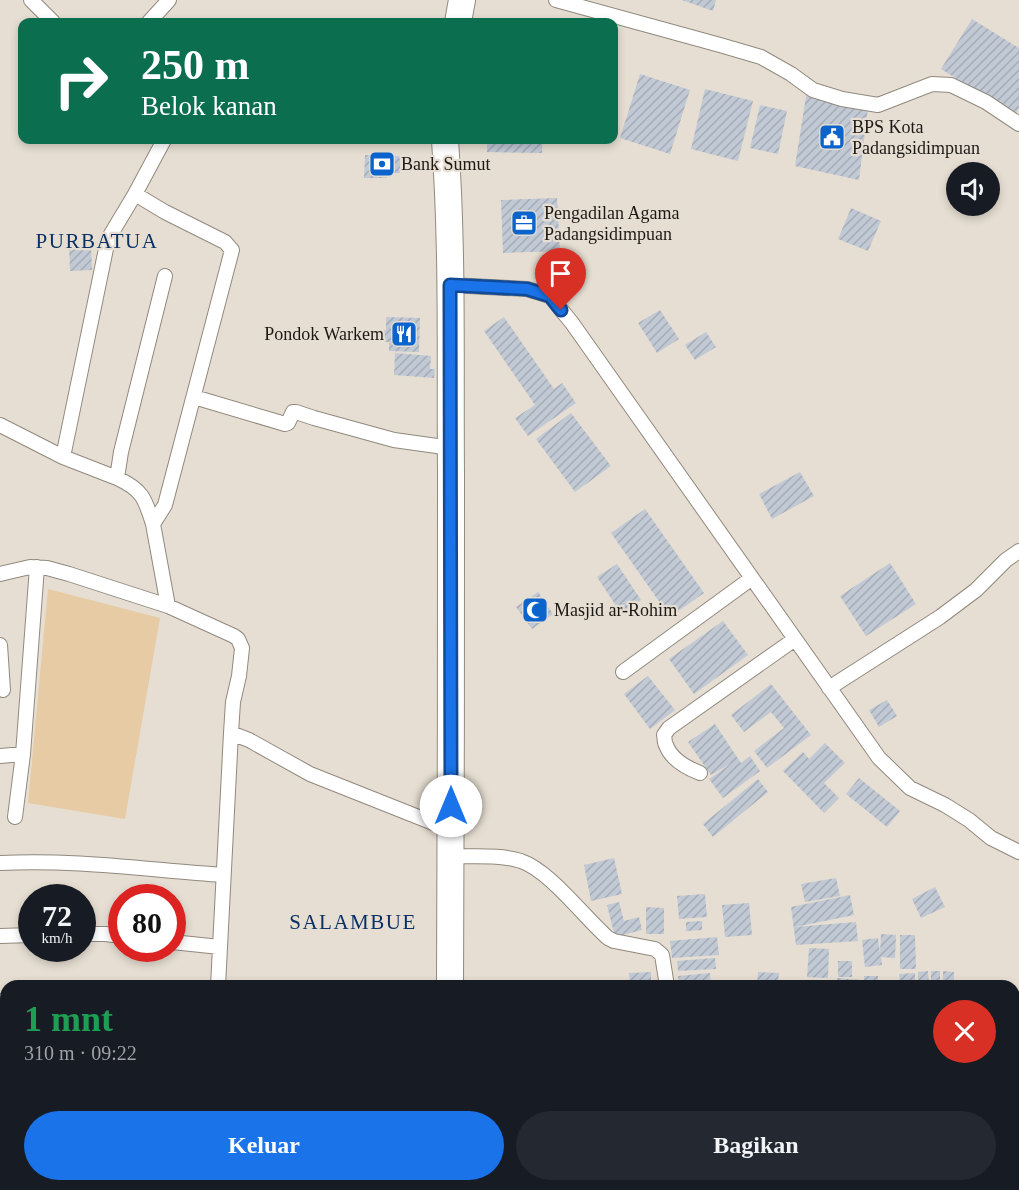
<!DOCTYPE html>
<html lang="id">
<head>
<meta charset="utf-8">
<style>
  :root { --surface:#171b24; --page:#242831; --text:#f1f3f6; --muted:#9ea1a6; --accent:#1a73e8 }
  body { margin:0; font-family:Georgia,serif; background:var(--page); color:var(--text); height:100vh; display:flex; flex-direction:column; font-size:22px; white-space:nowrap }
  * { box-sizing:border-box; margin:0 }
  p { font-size:20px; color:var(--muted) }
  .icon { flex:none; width:33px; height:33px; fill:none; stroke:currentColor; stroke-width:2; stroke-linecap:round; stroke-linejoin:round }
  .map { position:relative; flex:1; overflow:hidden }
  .side { position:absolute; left:0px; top:980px; width:1020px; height:212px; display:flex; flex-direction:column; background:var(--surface); border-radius:18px 18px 0 0; box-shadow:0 3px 9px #0003 }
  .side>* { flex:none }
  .hud { position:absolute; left:18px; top:18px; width:600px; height:126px; border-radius:12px; box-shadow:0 3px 9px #0003; background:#0b6e4f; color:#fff; overflow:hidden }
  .buttons { position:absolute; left:946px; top:162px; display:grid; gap:12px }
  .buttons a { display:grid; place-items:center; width:54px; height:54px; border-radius:50%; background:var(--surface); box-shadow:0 3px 9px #0003; font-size:30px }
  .speed { position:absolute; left:18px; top:884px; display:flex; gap:12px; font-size:30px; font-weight:700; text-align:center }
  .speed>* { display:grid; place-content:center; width:78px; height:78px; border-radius:50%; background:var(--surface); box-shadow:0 3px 9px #0003; line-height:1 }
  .speed small { font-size:15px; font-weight:400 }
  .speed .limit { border:9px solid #d22; background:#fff; color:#111 }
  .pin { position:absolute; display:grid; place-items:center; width:51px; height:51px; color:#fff; margin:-62px -26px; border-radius:50% 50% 50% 0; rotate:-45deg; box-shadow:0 0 6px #0007 }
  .pin .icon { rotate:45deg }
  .me { position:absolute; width:66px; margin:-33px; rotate:0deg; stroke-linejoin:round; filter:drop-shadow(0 0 4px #0008) }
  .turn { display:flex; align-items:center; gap:21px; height:126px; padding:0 24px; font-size:27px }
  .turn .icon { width:78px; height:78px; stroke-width:2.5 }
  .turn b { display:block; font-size:42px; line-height:51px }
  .round { display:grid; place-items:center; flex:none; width:63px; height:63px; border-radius:32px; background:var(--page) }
  .summary { display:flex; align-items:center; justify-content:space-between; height:102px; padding:0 24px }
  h1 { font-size:36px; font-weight:700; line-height:45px; color:#1e9e55 }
  .cta { display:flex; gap:12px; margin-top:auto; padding:12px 24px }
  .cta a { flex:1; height:69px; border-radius:36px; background:var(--accent); color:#fff; font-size:24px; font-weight:700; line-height:69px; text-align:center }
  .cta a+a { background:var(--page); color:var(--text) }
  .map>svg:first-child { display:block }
</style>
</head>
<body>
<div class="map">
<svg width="1019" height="1190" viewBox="0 0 1019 1190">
  <defs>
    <pattern id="building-hatch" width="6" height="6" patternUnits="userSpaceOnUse" patternTransform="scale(1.5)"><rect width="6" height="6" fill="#c1c9d5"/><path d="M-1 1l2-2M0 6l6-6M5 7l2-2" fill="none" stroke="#a5acb6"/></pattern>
  </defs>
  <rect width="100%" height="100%" fill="#e6ded2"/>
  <!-- garden -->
  <path fill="#e7cba4" d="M48,589L160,618L125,819L28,803Z"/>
  <!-- building -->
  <path fill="url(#building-hatch)" d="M682,0H716L713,11Z
    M972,19L1019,48V108L1015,115L941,69Z
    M640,74L690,90L670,154L620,138Z
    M705,89L753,101L738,161L691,149Z
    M807,90L868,108L859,180L795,166Z
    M760,105L787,111L778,154L750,148Z
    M487,140H542V153L487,152Z
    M365,155L400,156V173H387V178H364Z
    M557,198L560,251L503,253L501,200Z
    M851,208L881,221L868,251L838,239Z
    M91,246L92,270L70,271L69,247Z
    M660,310L679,339L657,353L638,323Z
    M386,317L420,318L419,352L389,351V342H379V330H386Z
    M504,317L554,389L562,383L576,403L528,436L515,418L535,405L484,331Z
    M706,332L716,347L695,360L685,345Z
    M395,353L431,356L430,369H435L434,378L394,375Z
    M571,413L611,466L575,492L536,439Z
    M800,472L814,496L772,519L759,494Z
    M645,509L704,593L670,617L611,533Z
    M890,563L916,604L866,636L840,596Z
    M617,564L641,600L621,613L597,577Z
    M538,592L553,614L532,629L516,607Z
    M723,621L748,655L694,694L669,659Z
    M648,676L675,710L650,729L624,694Z
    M771,684L811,735L767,768L754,751L784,728L771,712L744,732L731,715Z
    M887,700L897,716L879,727L869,710Z
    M715,724L741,763L750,756L760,771L723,798L709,779L732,763L711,775L688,742Z
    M825,743L845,763L824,783L839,798L824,813L783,771L803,752L809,759Z
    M859,778L900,811L887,827L846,794Z
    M758,779L768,792L713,837L703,824Z
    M614,858L622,894L591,901L584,865Z
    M836,878L840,896L805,902L801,884Z
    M935,887L945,907L921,918L912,899Z
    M705,894L707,917L679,919L677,896Z
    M850,895L854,915L795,927L856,922L858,941L796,945L791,907Z
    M619,902L624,921L639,917L642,930L615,937L607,905Z
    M749,903L752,935L725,937L722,905Z
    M646,907L664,908V934H646Z
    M702,921V930L686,931V922Z
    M881,934L896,935L895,958L881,957L882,965L865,967L862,940L878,938L880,953Z
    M900,935H915L916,969H900Z
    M717,937L719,955L672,958L670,941Z
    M809,948L829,949L828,978L807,977Z
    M715,958L716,969L678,971L677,961Z
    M838,961H852V977H838Z
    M928,971L929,986H918V972Z
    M931,971H940V986H931Z
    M943,971L954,972V986H943Z
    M651,972V986H630L629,973Z
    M758,972L779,973L778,981H788V986H757Z
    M710,973L711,986H679L678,976Z
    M915,973V986H900L899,974Z
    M864,976H878V986H864Z
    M837,978L862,980L861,986H837Z
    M718,1185H750L751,1190H719Z
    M752,1185H771V1190H752Z
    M773,1185H792L793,1190H774Z"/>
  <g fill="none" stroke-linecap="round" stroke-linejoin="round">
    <defs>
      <path id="street" d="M31,0L53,22
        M556,0L720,45L761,57L791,74L813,90L842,99L878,105L932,84L951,85L986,102L1019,124
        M149,22L169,0
        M164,140L135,194L165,212L225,242L232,250L165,505L153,524L168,606
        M450,285L527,289L550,296L572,323L879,758L910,788L945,805L969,820L991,838L1019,852
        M194,397L285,424L288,423L293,412H296L314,418L394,440L451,448
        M0,425L63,457
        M117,478L63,457L108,239L135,194
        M153,524C145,499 143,490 117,478L121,452L165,276
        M0,574L30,567L47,568L69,574L168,606L234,636L238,639L242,648L239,676L233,702L231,733L218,986
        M0,645L3,690
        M623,672L752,578
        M829,688L940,617L976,590L1006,560L1019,551
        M231,733L249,740L310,774L451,830
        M0,756L23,754
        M700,773C687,768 671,759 666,745C664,742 665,738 664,735L669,728L795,639
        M15,817L23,754L37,567
        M451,856C473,857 499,854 521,861C550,871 584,917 608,938L614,941L655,949L662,955L667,986
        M0,863C74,859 149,870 223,875
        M82,934H105L122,936
        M0,936L32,935
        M172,942L220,947
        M0,1001L6,1000
        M0,1069H6
        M0,1184H6
        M299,1185V1190
        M704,1185L705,1190
        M213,1190V1185"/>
      <path id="highway" d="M458,22L462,0
        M445,140C453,251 450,363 451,474C451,645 451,815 450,986
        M448,1190V1185"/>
    </defs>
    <!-- street casing -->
    <use href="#street" stroke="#91897e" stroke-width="16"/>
    <!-- highway casing -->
    <use href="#highway" stroke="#91897e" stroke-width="28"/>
    <!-- street -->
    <use href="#street" stroke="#fff" stroke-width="14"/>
    <!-- highway -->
    <use href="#highway" stroke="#fff" stroke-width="26"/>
  </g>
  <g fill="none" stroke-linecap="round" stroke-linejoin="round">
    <defs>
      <path id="route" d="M451,806L450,285L527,289L550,296L561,310"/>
    </defs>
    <!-- route casing -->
    <use href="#route" stroke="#114b97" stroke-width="15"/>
    <!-- route -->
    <use href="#route" stroke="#1a73e8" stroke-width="10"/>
  </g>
  <!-- icons -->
  <defs>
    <symbol id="civic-square" viewBox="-11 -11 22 22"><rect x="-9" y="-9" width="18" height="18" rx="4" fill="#0b63cc" stroke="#e6ded2"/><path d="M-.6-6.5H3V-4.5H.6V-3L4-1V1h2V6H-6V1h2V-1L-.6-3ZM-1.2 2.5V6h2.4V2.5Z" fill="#fff"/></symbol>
    <symbol id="bank-square" viewBox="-11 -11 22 22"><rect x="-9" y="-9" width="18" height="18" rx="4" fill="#0b63cc" stroke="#e6ded2"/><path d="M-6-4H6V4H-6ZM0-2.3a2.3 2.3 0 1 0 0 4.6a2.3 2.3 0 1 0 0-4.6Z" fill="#fff"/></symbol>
    <symbol id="office-square" viewBox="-11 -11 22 22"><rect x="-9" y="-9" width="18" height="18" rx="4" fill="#0b63cc" stroke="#e6ded2"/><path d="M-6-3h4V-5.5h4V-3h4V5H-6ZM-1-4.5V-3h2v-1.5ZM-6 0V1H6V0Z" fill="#fff"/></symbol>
    <symbol id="restaurant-square" viewBox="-11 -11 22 22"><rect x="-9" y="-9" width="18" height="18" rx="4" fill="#0b63cc" stroke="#e6ded2"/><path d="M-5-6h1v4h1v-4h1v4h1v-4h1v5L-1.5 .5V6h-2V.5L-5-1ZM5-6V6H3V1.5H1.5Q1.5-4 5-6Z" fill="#fff"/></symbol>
    <symbol id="mosque-square" viewBox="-11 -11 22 22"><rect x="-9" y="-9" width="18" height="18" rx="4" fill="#0b63cc" stroke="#e6ded2"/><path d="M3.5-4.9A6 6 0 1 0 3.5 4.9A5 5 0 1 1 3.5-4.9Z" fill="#fff"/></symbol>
  </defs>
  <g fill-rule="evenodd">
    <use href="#civic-square" x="817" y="122" width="30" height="30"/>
    <use href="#bank-square" x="367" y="149" width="30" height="30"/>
    <use href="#office-square" x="509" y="208" width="30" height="30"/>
    <use href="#restaurant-square" x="389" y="319" width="30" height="30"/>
    <use href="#mosque-square" x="520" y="595" width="30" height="30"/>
  </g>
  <g text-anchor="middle" stroke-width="4.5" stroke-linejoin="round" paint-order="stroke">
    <!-- poi labels -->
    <g font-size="18" fill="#1c1915" stroke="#e6ded2" text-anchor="start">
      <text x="852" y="133">BPS Kota<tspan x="852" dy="21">Padangsidimpuan</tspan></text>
      <text x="401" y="170">Bank Sumut</text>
      <text x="544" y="219">Pengadilan Agama<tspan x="544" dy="21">Padangsidimpuan</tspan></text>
      <text x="384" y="340" text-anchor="end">Pondok Warkem</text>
      <text x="554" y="616">Masjid ar-Rohim</text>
    </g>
    <!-- quarter labels -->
    <g font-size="21" letter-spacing="1.5" fill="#0a3064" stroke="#e6ded2">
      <text x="97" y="248">PURBATUA</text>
      <text x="353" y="929">SALAMBUE</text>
    </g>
  </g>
</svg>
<div class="buttons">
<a><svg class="icon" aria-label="sound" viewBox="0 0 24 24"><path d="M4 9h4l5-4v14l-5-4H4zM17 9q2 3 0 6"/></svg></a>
</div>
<div class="speed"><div>72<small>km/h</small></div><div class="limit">80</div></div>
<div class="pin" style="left:561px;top:310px;background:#d93025"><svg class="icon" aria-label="arrive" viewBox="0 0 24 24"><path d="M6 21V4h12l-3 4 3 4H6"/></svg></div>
<svg class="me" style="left:451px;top:806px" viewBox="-20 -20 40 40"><circle r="19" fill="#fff"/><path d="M0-13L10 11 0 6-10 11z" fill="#1a73e8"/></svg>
<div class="hud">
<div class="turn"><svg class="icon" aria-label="right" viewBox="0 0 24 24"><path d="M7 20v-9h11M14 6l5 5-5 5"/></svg><div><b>250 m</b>Belok kanan</div></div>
</div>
<section class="side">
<div class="summary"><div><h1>1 mnt</h1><p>310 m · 09:22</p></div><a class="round" style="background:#d93025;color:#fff"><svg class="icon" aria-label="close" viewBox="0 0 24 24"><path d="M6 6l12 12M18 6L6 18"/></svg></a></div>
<div class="cta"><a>Keluar</a><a>Bagikan</a></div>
</section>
</div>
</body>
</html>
